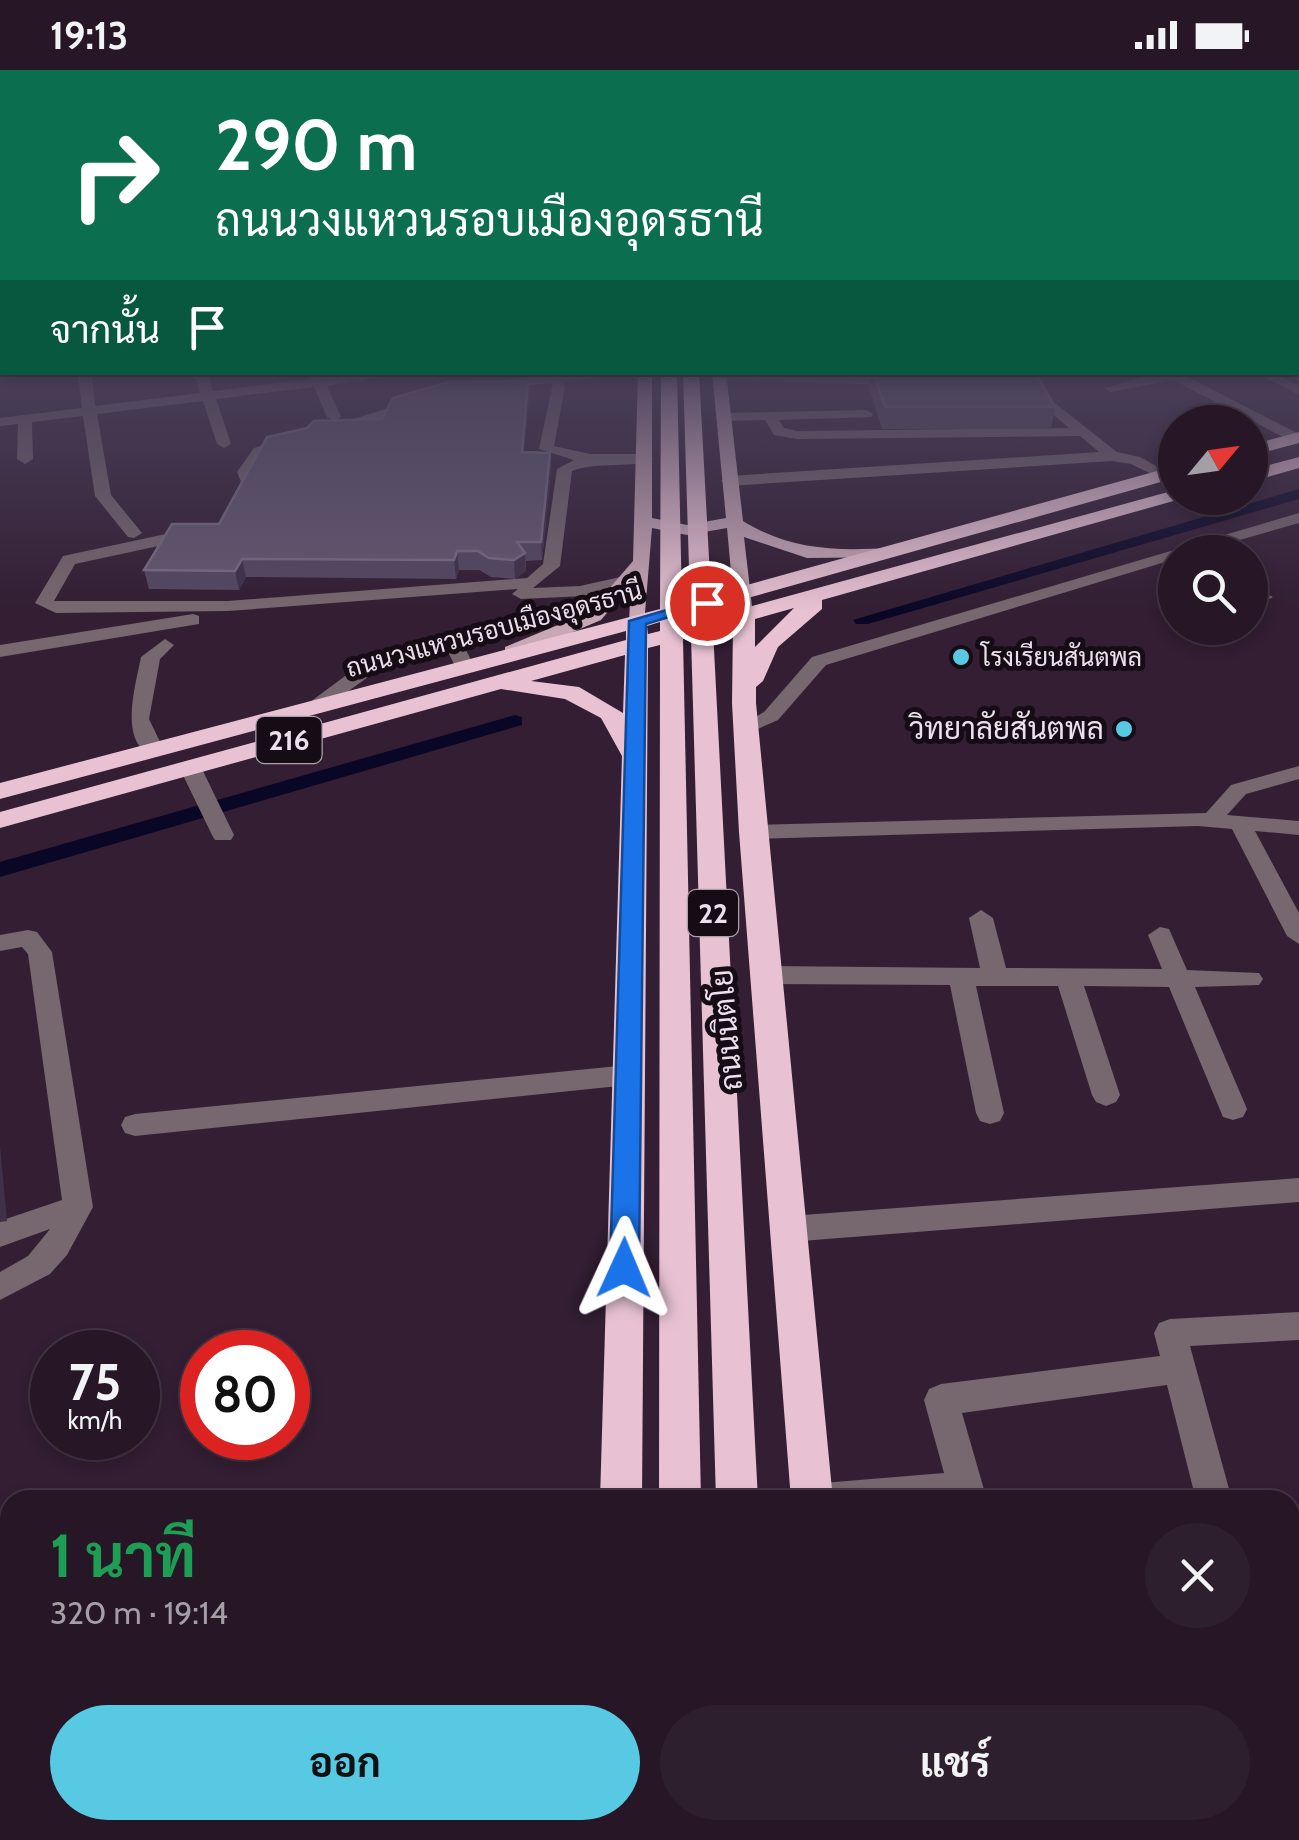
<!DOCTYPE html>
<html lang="th">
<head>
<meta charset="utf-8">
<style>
  :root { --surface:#261626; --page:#2e1f2e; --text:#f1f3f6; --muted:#a49fa7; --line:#423543; --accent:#58c9e3 }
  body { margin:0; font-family:Cabin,Sarabun,sans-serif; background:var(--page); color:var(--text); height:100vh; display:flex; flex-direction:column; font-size:38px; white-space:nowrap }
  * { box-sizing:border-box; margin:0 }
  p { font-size:32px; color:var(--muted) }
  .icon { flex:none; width:55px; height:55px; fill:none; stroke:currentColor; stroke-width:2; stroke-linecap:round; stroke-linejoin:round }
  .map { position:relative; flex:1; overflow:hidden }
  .panel { position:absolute; left:0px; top:1420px; width:1300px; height:350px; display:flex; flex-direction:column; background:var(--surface); border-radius:30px 30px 0 0; box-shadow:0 5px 15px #0003,0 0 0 2px var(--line) }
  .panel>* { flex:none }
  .hud { position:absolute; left:0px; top:0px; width:1300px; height:305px; box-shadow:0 5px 15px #0003,0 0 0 2px var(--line); background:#0b6e4f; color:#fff; overflow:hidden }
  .needle { width:65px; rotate:61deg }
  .controls { position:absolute; left:1158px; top:335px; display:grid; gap:20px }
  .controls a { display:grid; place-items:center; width:110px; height:110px; border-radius:50%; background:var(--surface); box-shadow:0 5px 15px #0003,0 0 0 2px var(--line); font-size:50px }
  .speed { position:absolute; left:30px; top:1260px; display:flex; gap:20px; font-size:50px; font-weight:700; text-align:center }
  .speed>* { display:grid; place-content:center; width:130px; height:130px; border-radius:50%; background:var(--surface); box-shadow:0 5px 15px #0003,0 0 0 2px var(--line); line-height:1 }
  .speed small { font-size:25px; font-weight:400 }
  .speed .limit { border:15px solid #d22; background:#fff; color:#111 }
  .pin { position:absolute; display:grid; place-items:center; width:85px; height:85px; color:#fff; margin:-42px; border:5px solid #fff; border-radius:50%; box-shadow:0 2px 10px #0007 }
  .me { position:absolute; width:110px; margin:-55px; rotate:1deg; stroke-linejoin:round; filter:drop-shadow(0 0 8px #0008) }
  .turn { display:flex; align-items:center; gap:35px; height:210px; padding:0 50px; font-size:45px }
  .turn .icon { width:130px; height:130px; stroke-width:2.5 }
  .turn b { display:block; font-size:70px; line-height:85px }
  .then { display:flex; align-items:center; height:95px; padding:0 50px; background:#0003; gap:20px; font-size:38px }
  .round { display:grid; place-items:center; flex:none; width:105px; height:105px; border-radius:52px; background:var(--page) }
  .summary { display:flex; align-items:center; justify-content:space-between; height:170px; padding:0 50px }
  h1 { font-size:60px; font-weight:700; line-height:75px; color:#1e9e55 }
  .action { display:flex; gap:20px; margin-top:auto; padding:20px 50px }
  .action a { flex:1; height:115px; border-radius:60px; background:var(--accent); color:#111; font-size:40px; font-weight:700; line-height:115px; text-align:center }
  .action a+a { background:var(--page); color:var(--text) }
  .status { display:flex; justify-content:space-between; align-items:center; height:70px; padding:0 50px; background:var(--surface); direction:ltr }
  .status svg { height:28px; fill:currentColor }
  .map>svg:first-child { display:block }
</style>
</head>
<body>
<div class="status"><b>19:13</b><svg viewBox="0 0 49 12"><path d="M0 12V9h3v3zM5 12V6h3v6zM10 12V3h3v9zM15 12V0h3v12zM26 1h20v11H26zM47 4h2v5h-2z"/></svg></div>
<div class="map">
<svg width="1299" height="1770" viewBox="0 0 1299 1770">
  <rect width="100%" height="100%" fill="#331e33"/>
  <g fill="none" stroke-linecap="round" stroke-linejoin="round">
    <!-- canal -->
    <path fill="#0a0726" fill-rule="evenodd" d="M1299,419V429L868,554H856L853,550Z
      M515,645L522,647V655L0,807V792Z"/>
    <!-- minor -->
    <path fill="#77676e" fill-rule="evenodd" d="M83,302L92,306L95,336L200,323L193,302H207L213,321L311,309L307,302H321L323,308L410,302L327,316L341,347L334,351L327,347L314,317L216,329L231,374L224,378L217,374L203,331L97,344L111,425L142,463L134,468L128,467L95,426L83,346L32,352L33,389L25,394L17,389L18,354L0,356V348L82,338L78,306Z
      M580,302H633L561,313L565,316L554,376L590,384H645L653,389C637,399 597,391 572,401L560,496L533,518L580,516L625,506L634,511L607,520L585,546L465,578L475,598L472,602H458L448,582L378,600L319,642L312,644L302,638L364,592L573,538L584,526L521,529L512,524L518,519L228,541L56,543L35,533L63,486L194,458L202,463L200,467L75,494L54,531H228L527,508L543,494L557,399L574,390L539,379L553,313L494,319L487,315L494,311Z
      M1161,302H1178L1299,364V372L1291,371L1173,310L1111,322L1104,318Z
      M1255,302H1273L1299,316V325Z
      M720,304L902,307L909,311L902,315L715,311L713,308Z
      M1032,315L1117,382L1140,387L1172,405L1164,410L1131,394L1112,391L729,416L721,411L729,406L1099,382L1080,366L797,369L774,365L765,350L723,351L716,347L723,343L866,340L873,344L871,347L779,350L784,358L797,361L1069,358L1027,322V316Z
      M416,329L421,330V336L330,363L323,359Z
      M287,368L292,369V375L264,384L253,402L257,412L243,437H231L229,434L241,412L237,402L254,378Z
      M1299,443V453L1198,482H1175V489L826,595L778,650L746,664L736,658L764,642L812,587Z
      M1250,516L1273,527L1264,532L1250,527Z
      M193,544L199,546V554L0,587V575Z
      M165,569L174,575L160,589L149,649L164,680L154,686C117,674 136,614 141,587Z
      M190,691L201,697L234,765L231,770H215L212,765L179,697Z
      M1299,696V709L1246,724L1227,745L1299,751V765L1255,761L1299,843V874L1287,866L1232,759L1198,756L753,769L742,762L753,755L1206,743L1231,715Z
      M981,840L993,848L1006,898L1162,899L1148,865L1160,857L1169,859L1187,900L1259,903L1263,909L1259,915L1195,917L1247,1039L1243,1047L1233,1050L1223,1047L1169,917L1084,916L1120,1025L1116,1032L1106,1036L1096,1032L1092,1025L1058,916H976L1004,1043L1000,1051L990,1054L980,1051L976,1043L950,915L767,914L754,905L767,896L980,898L969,848Z
      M28,860L37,862L52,882L93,1137L67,1185L50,1204L0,1230V1202L28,1186L50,1159L0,1177V1151L62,1130L28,884L22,877L0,881V865Z
      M628,995L638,998L642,1005L638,1012L628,1015L135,1066L125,1063L121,1055L125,1047L135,1044Z
      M1299,1108V1132L789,1172L778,1168L774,1159L778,1150L789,1146Z
      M1299,1242V1270L1190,1276L1232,1430H1196L1167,1315L962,1343L987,1430H805L810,1418L823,1413L944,1403L924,1330L929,1319L941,1314L1160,1286L1154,1263L1159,1253L1170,1249Z
      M1299,1595V1635L1290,1636V1596Z"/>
    <!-- major -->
    <path fill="#c8a8b6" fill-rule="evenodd" d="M638,302H652V448L687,455L726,448L712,302H726L743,451C790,480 834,481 888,478L894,479V487L807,488L744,467L753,545L744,550L735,545L727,458L687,465L652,458L644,555H632L629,551L631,514L601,550L519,585H505V577L589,542L633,491Z"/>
    <!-- highway -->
    <path fill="#e8c2d3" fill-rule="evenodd" d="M661,302H677L682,533L690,531L683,302H699L711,525L1175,396V408L712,538V547L1168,422L1175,420V428H1184L822,530V539L778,577L763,611L756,617V633L833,1430H791L739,762L732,633L733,555L713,560L758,1430H716L691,567L683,569L701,1430H659L660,575L648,578L642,1430H600L622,686L601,648L565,629L501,619L0,758V742L626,570V561L0,729V713L660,539ZM794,538L755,577V549ZM690,544V553L683,555L682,546ZM660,552V561L648,564L647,556ZM625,585L623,643L579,617L531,611Z
      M1299,362V373L1250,386V375Z
      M1299,387V398L1250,412V400Z
      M597,1760H647L648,1770H596Z
      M660,1760H710L711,1770H659Z
      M728,1760H778L779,1770H727Z
      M806,1760H856L857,1770H805Z"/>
  </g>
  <!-- wall -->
  <path fill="#544762" d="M870,302H1035L1055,337L1051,359H882L869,318Z
    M528,311L529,327L524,382L550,383L551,400L542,490L526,491V501L515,509L491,507L479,500H459L456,509L246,507L239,520L149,519L144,500L219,454L382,349Z"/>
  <!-- shaded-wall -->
  <path fill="#403049" d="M528,311L529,327L523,400L522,382Z
    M550,383L551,400L542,490L541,472Z
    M457,481L459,500L456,509L454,490Z
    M525,483L526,501L515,509L514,490Z
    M242,489L246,507L239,520L235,501Z
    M0,1075L7,1151L0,1152Z"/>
  <!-- building -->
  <path fill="#655871" stroke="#7a6d85" stroke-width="2.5" d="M873,302H1035L1055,337H885Z
    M528,311L522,382L550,383L541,472H517L525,483L514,490L489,488L478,481H457L454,490L242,489L235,501L144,500L172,454H219L267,367L307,358L314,351L382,349L393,328L448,312Z"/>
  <!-- sky -->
  <linearGradient id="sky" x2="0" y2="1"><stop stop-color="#1c101c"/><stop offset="0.54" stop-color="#4a415b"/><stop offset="1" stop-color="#4a415b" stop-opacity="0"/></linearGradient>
  <rect width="1299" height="542" fill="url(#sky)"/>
  <!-- route -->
  <path fill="#1a73e8" stroke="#114b97" stroke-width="2.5" d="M701,530L715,533L646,554L639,1198L635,1207L624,1210L614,1207L610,1198L629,551Z"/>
  <!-- markers -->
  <g fill="#58c9e3" stroke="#150c15" stroke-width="4">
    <circle cx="961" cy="587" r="10"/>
    <circle cx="1124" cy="659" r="10"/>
  </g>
  <g text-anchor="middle" stroke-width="10" stroke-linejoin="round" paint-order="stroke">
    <!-- far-street labels -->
    <g font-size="25" fill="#eddfed" stroke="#150c15">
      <text transform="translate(494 559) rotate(-15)" y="9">ถนนวงแหวนรอบเมืองอุดรธานี</text>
    </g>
    <!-- far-poi labels -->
    <g font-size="25" fill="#eddfed" stroke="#150c15" text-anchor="start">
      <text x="981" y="596">โรงเรียนสันตพล</text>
    </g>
    <!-- shield labels -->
    <g fill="#150c15" stroke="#aca0ac" stroke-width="2.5">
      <rect x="256.5" y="647" width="65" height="46" rx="8"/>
      <rect x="688" y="820" width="50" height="46" rx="8"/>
    </g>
    <g font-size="28" font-weight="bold" fill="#eddfed">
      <text x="289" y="680">216</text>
      <text x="713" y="853">22</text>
    </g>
    <!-- poi labels -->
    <g font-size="30" fill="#eddfed" stroke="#150c15" text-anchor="end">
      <text x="1104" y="669">วิทยาลัยสันตพล</text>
    </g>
    <!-- street labels -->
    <g font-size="30" fill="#eddfed" stroke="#150c15">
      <text transform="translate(727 960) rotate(-95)" y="10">ถนนนิตโย</text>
    </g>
  </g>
</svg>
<div class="controls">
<a><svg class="needle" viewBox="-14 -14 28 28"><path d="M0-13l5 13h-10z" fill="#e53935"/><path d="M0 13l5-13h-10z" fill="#a49fa7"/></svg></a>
<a><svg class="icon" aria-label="search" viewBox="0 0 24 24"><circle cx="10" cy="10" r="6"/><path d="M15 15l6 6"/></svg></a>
</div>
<div class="speed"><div>75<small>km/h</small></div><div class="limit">80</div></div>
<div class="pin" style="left:707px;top:533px;background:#d93025"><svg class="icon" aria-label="arrive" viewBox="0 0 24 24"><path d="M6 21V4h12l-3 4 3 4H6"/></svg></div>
<svg class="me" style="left:624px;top:1198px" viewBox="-20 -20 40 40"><path d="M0-17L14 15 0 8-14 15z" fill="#1a73e8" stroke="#fff" stroke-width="4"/></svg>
<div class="hud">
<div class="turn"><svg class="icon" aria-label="right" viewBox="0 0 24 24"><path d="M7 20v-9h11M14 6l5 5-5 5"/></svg><div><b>290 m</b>ถนนวงแหวนรอบเมืองอุดรธานี</div></div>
<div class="then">จากนั้น<svg class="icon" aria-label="arrive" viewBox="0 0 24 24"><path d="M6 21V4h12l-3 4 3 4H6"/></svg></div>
</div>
<section class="panel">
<div class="summary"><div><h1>1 นาที</h1><p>320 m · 19:14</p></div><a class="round"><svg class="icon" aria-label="close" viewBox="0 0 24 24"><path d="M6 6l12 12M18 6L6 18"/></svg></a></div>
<div class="action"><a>ออก</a><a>แชร์</a></div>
</section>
</div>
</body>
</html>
